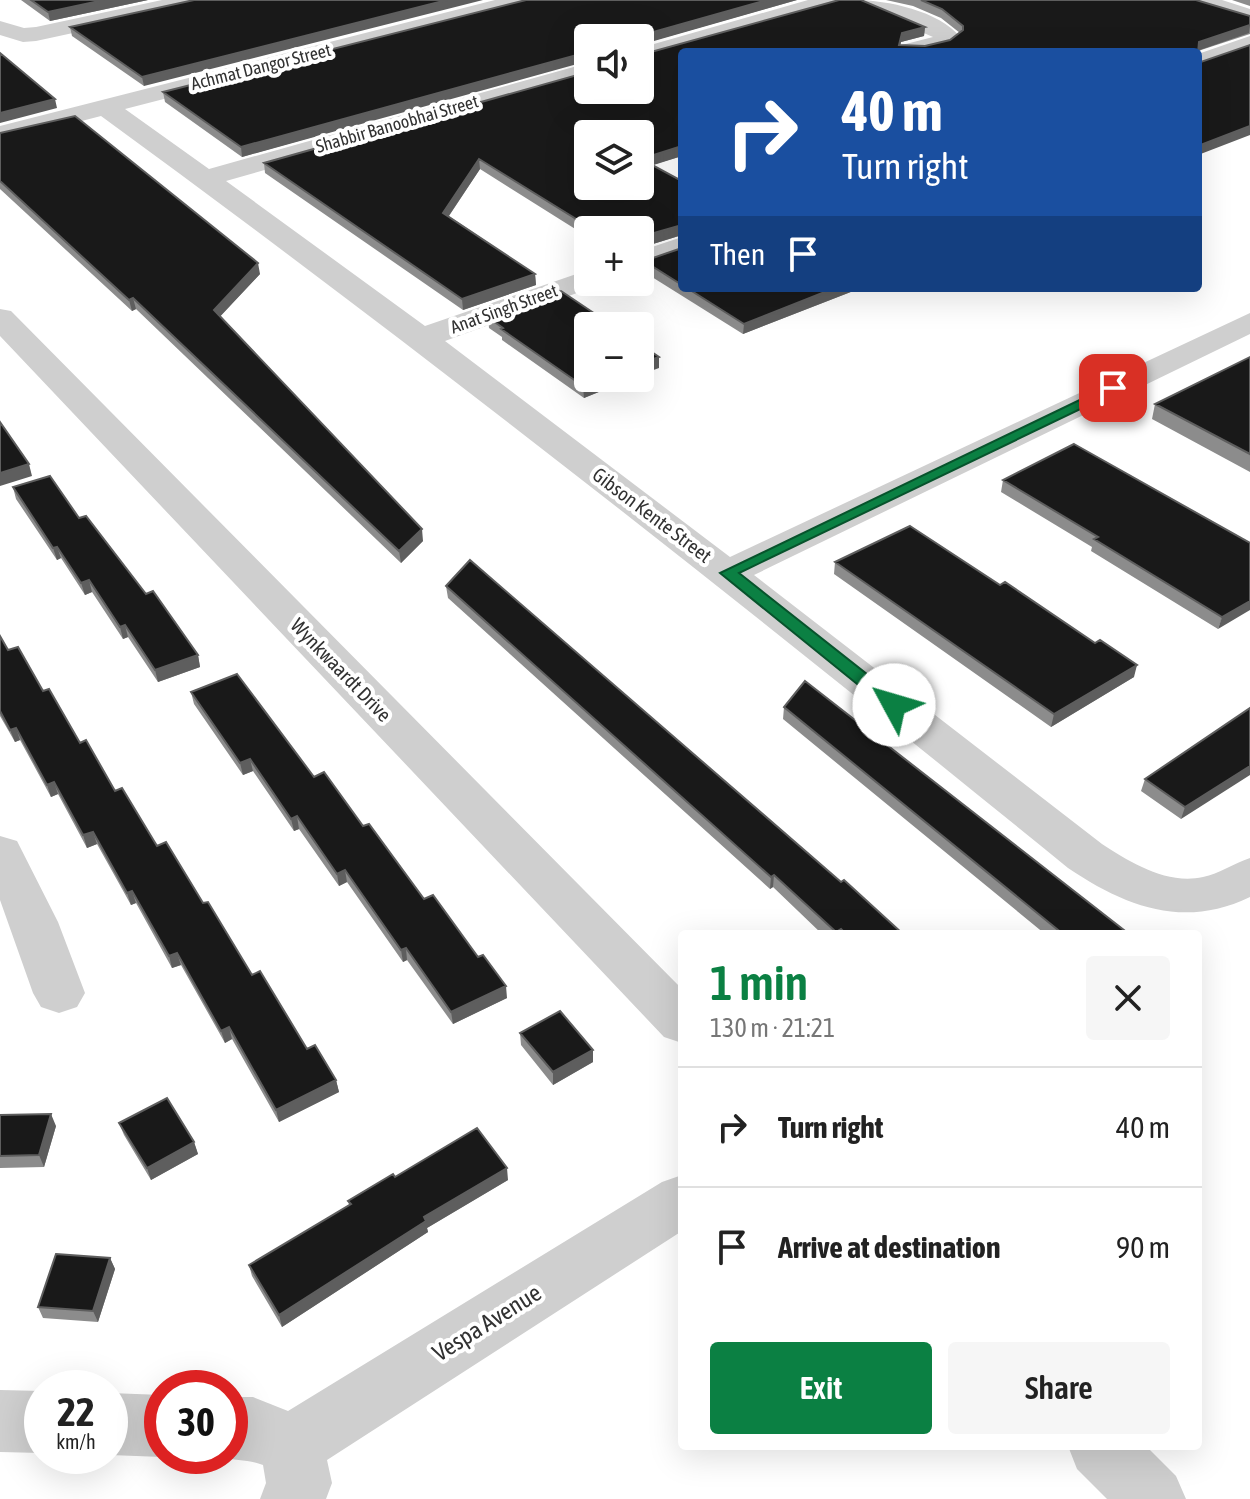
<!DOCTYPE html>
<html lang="en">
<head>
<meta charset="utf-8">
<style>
  :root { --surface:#fff; --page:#f6f6f6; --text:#222; --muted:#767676; --line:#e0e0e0; --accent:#0b8043 }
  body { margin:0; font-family:"Asap Condensed",sans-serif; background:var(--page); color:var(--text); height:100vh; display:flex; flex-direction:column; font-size:30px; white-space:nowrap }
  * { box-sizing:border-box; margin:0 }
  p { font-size:26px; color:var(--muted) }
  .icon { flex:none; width:44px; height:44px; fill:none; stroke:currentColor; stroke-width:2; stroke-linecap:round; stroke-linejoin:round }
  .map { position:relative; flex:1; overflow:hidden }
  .panel { position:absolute; left:678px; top:930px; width:524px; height:520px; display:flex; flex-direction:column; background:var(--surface); border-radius:8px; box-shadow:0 8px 32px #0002 }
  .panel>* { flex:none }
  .top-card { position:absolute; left:678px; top:48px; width:524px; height:244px; border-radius:8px; box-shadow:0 8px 32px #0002; background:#1a4fa0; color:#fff; overflow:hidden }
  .tools { position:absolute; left:574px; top:24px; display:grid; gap:16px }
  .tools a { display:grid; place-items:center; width:80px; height:80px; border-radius:8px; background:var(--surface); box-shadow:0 8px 32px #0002; font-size:40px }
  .speed { position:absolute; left:24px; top:1370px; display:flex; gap:16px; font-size:40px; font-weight:700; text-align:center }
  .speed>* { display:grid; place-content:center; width:104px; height:104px; border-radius:50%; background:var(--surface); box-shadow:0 8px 32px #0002; line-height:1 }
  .speed small { font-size:20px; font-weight:400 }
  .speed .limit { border:12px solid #d22; background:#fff; color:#111 }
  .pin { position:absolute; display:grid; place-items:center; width:68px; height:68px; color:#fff; margin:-34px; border-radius:16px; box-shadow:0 4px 12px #0006 }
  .me { position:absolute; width:88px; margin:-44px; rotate:309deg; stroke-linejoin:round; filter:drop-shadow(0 0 6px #0008) }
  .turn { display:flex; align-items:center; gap:28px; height:168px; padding:0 32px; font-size:36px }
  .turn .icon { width:104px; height:104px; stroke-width:2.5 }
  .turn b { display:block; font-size:56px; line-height:68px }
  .then { display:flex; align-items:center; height:76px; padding:0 32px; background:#0003; gap:16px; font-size:30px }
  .round { display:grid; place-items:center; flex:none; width:84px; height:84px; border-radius:8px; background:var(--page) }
  .summary { display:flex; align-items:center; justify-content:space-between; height:136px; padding:0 32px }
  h1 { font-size:48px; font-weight:600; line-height:60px; color:var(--accent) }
  .cta { display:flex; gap:16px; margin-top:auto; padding:16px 32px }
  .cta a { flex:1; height:92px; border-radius:8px; background:var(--accent); color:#fff; font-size:32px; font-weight:600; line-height:92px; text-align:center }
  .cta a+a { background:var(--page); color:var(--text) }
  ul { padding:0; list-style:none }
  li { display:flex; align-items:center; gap:24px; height:120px; padding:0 32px; border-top:2px solid var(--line) }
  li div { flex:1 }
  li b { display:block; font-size:30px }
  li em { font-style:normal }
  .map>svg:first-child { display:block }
</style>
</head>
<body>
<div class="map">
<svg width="1250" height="1499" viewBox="0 0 1250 1499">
  <rect width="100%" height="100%" fill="#fff"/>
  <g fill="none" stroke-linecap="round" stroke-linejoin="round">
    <!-- minor -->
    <path fill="#cfcfcf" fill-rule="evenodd" d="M162,0H204L193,7L36,41L23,42L0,35V21L24,28L36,27Z
      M495,0H532L529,5L125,109L209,169L588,63V78L226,181L425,326L588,270V282H601L599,285L445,341L730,557L1250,313V334L754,575L1102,844C1130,862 1166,885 1203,877C1219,874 1234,863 1250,858V897C1184,929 1126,907 1068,868C751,610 431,357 101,116L0,142V126Z
      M808,0H844L841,5L640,62V48Z
      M856,0C886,0 940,11 960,37C946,55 920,52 900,52L902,45L933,37L859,5Z
      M1189,0H1222L1250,9V24L1192,5Z
      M1250,36V51L1198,69V54Z
      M682,237V256L640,270V251Z
      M0,309L11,311L682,989V1043L664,1037L0,336Z
      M0,836L17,841L58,922L85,993L77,1007L59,1013L41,1007L33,993L0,900Z
      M682,1175V1231L327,1460L332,1483L326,1499H260L266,1483L263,1465C249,1459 235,1462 222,1456H230V1397H253L288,1411L662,1182Z
      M0,1390L42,1391V1453L0,1452Z
      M110,1393L162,1395V1456H165L162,1457L110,1455Z
      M1068,1446H1146L1176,1476L1186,1499H1107L1077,1469Z"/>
  </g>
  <!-- wall -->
  <path fill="#8c8c8c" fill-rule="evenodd" d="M21,0H148L50,21Z
    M526,0H797L242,157L165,102L163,92Z
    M839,0H861L925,27L924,36L901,42L900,45L925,46L950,40L960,33L941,18L913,6L886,0H1196L1250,16V34L1198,51V52H682V156L652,165L682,181V235L640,248V230H588V237L480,169L449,216L535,274L536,285L463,310L265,173L264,163L588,72V90H640V55ZM588,134H640V186H588Z
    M1232,0H1250V6Z
    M192,1L144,86L72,36L70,27Z
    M0,133L260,274L220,316L423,541L401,563L136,309L132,311L0,189Z
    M682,248V288H861L743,334L644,272V261Z
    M488,317L588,378H633L584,398L502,340V337L489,328Z
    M1250,357V472L1152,419L1155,404Z
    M1003,480L1250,543L1218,629L1091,551L1092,547L1001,492Z
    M13,487L79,518L198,655L200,667L158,682L128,637L123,639L92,592L85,595L61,558L57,560L16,499Z
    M835,562L1134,677L1051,727L834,574Z
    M446,586L841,882L903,934H822L773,887L770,889L448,598Z
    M0,636L8,650L43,691L115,791L203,903L252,975L307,1049L336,1080L339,1092L279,1122L232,1039L225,1043L181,965L172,968L136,903L131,905L97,844L87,848L58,794L51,797L20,740L15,742L0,716Z
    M191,692L314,777L363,826L507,998L453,1024L407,960L403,962L347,882L339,886L299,829L294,831L253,771L243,775L194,704Z
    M784,707L1129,934H1045L783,719Z
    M1250,708L1181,819L1141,791L1145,779Z
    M520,1033L593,1062L553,1085L521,1045Z
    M0,1115L56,1126L44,1167L0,1168Z
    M119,1123L194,1142L198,1154L151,1180L124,1135Z
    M395,1177L508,1180L427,1228L428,1232L282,1327L252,1276L249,1265L349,1205L348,1201Z
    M110,1258L115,1269L98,1322L43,1318L38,1307Z"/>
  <!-- shaded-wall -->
  <path fill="#5e5e5e" d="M104,0H148L50,21L48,12Z
    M447,0H483L144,86L142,77Z
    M767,0H797L640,45L639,36Z
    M1250,25L1249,33L1197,51L1199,42Z
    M925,27L924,36L901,42L898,52L902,33Z
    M588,52V61L242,157L241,147Z
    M55,99L57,108L0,123V113Z
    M1250,126V135L1198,155V146Z
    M682,146V156L641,169V159Z
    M479,159L480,169L444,223L443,213Z
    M682,225V235L640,248V237Z
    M258,263L260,274L216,321L214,310Z
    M535,274L536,285L463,310L462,299Z
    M835,288H861L743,334L744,324Z
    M133,298L136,309L132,311L129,300Z
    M659,357V368L640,375V364Z
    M605,378H633L584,398L583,386Z
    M29,464L32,476L0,486V473Z
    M422,529L423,541L401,563L399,551Z
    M57,547L61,558L57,560L53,548Z
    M89,580L92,592L85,595L81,583Z
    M1250,601V610L1218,629L1222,617Z
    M125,625L128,637L123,639L120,627Z
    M198,655L200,667L158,682L155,670Z
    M1137,665L1134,677L1051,727L1054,714Z
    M16,728L20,740L15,742L10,730Z
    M250,759L253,771L243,775L240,763Z
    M1250,766V775L1181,819L1185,807Z
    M54,782L58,794L51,797L47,785Z
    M297,816L299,829L294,831L291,819Z
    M93,832L97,844L87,848L83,835Z
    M345,870L347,882L339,886L337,874Z
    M774,875L773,887L770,889L771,877Z
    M132,891L136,903L131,905L127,893Z
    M406,948L407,960L403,962L401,950Z
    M177,953L181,965L172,968L169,956Z
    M506,986L507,998L453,1024L451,1012Z
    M229,1027L232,1039L225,1043L221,1031Z
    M593,1050V1062L553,1085V1072Z
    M336,1080L339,1092L279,1122L276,1110Z
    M51,1114L56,1126L44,1167L39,1155Z
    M194,1142L198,1154L151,1180L147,1168Z
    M507,1168L508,1180L427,1228L428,1232L282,1327L279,1315L424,1217Z
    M110,1258L115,1269L98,1322L93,1311Z"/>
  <!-- building -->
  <path fill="#191919" stroke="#5e5e5e" stroke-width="2" fill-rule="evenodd" d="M31,0H104L48,12Z
    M194,0H447L142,77L70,27Z
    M526,0H767L639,36V38H588V52L241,147L163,92Z
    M839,0H861L925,27L902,33L899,45L925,46L950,40L963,30V26L942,9L921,0H1196L1250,16V25L1199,42L1198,53L682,52V146L641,159L682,181V225L640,237V230H594L479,159L443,213L535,274L462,299L264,163L588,72V90H640V55ZM588,134H640V186H588Z
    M1250,45V126L1198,146V60L1201,62Z
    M0,53L55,99L0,113Z
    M75,116L258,263L214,310L422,529L399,551L133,298L129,300L0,181V133Z
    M682,248V285L644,261Z
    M687,288H835L744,324Z
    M561,291L613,326H588V378H605L583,386L501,329L503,328L488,317Z
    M640,344L659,357L640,364Z
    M1250,357V454L1155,404Z
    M0,422L29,464L0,473Z
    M1074,444L1250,543V601L1222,617L1094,539L1098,537L1003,480Z
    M50,476L79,518L86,516L146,594L153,591L198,655L155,670L125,625L120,627L89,580L81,583L57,547L53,548L13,487Z
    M910,526L1000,585L1005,582L1095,643L1100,640L1137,665L1054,714L835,562Z
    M470,560L841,882L844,880L903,934H846L841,929L836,932L774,875L771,877L446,586Z
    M0,636L8,650L18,647L43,691L49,689L80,743L86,740L115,791L122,788L157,846L166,842L203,903L208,902L252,975L260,971L307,1049L315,1045L336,1080L276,1110L229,1027L221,1031L177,953L169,956L132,891L127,893L93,832L83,835L54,782L47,785L16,728L10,730L0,711Z
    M237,674L314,777L324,772L363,826L369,824L424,899L433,895L478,957L483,955L506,986L451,1012L406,948L401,950L345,870L337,874L297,816L291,819L250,759L240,763L191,692Z
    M805,681L1129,934H1063L784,707Z
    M1250,708V766L1185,807L1145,779Z
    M560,1011L593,1050L553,1072L520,1033Z
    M167,1098L194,1142L147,1168L119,1123Z
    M51,1114L39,1155L0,1156V1115Z
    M477,1128L507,1168L424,1217L426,1221L279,1315L249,1265L351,1204L348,1201L393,1174L395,1177Z
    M56,1254L110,1258L93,1311L38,1307Z"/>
  <!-- route -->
  <path fill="#0b8043" stroke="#07532c" stroke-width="2" d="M1113,384L1120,388L1118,391L739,573L901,701L903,705L901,709H888L720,573Z"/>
  <g text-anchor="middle" stroke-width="8" stroke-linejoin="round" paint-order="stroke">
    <!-- far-street labels -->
    <g font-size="18" fill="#323232" stroke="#fff">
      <text transform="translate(261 67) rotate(-14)" y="6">Achmat Dangor Street</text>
      <text transform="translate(397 124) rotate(-16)" y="6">Shabbir Banoobhai Street</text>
      <text transform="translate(504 309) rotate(-20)" y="6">Anat Singh Street</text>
    </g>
    <!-- street labels -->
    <g font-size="20" fill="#323232" stroke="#fff">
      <text transform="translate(652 515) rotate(37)" y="7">Gibson Kente Street</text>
      <text transform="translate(341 670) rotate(46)" y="7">Wynkwaardt Drive</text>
    </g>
    <!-- near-street labels -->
    <g font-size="24" fill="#323232" stroke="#fff">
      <text transform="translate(487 1323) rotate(-32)" y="8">Vespa Avenue</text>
    </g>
  </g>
</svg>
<div class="tools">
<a><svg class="icon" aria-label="sound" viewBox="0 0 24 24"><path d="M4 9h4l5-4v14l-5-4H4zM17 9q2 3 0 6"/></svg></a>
<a><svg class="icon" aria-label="layers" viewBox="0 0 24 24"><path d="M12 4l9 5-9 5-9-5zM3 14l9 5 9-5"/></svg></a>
<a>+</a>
<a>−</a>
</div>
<div class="speed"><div>22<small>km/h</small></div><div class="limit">30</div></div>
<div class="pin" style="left:1113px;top:388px;background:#d93025"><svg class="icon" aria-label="arrive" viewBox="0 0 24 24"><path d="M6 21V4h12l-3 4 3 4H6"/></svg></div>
<svg class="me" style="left:894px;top:705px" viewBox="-20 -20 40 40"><circle r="19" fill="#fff"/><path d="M0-13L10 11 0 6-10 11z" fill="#0b8043"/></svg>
<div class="top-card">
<div class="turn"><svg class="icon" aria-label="right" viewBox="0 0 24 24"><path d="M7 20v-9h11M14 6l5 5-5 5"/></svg><div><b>40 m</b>Turn right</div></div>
<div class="then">Then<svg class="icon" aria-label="arrive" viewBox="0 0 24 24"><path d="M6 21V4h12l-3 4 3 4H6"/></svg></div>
</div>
<section class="panel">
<div class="summary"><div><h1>1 min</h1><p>130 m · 21:21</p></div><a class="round"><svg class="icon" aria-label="close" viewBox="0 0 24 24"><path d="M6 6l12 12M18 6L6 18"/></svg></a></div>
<ul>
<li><svg class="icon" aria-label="right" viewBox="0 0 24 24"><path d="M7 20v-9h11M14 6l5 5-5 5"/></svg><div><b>Turn right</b></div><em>40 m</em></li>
<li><svg class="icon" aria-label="arrive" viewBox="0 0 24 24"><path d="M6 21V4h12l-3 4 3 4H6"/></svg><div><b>Arrive at destination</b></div><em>90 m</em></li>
</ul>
<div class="cta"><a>Exit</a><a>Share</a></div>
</section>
</div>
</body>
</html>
